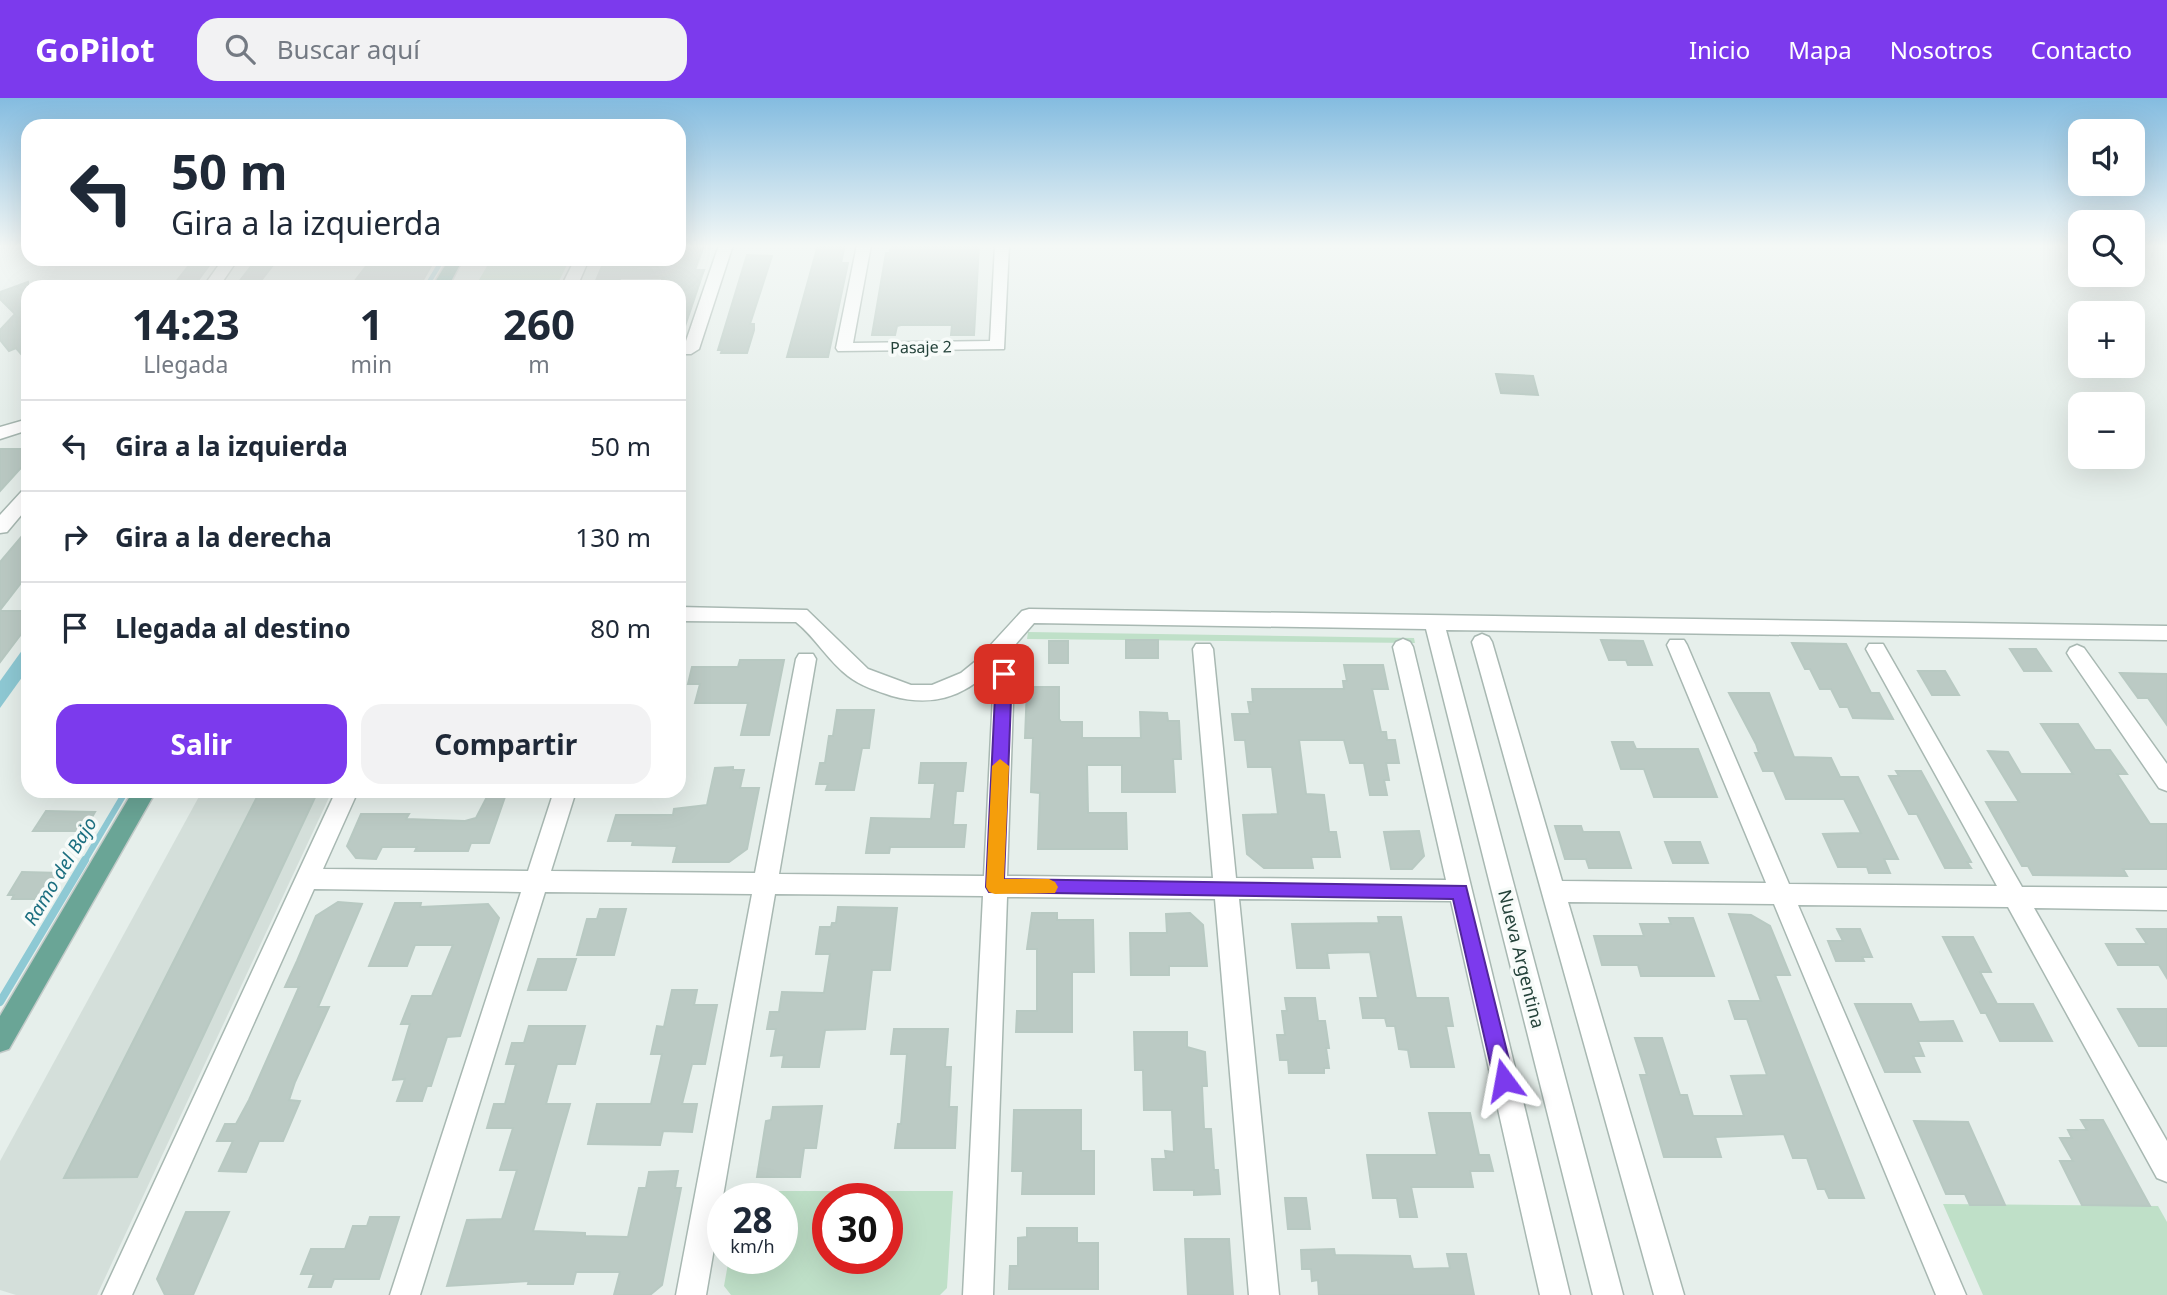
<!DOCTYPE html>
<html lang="es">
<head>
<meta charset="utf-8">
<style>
  :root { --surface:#fff; --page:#f2f2f3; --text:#1f2937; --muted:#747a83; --line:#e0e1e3; --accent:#7c3aed }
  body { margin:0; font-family:"Noto Sans",sans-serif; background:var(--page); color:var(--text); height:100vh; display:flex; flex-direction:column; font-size:26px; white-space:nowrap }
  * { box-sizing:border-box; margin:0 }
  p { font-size:23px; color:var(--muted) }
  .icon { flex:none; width:38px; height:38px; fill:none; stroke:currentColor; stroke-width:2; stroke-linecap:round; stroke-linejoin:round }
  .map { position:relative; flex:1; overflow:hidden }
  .side { position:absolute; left:21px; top:182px; width:665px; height:518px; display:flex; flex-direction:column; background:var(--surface); border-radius:21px; box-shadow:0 7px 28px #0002 }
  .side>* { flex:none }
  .top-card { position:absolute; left:21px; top:21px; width:665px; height:147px; border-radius:21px; box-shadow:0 7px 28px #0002; background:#fff; color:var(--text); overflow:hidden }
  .fabs { position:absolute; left:2068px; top:21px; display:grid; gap:14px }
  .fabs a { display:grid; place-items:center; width:77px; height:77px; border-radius:14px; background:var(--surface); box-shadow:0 7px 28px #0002; font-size:35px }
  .speed { position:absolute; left:707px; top:1085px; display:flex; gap:14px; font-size:35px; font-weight:700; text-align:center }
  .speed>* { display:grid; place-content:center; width:91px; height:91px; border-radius:50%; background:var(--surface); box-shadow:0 7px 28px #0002; line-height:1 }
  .speed small { font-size:18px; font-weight:400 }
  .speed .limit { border:10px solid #d22; background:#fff; color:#111 }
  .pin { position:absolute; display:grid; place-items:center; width:60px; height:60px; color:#fff; margin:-30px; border-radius:14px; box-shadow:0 4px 10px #0006 }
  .me { position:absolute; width:77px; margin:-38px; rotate:347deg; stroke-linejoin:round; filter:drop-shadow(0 0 5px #0008) }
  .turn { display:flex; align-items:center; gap:24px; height:147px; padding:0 35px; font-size:32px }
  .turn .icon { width:91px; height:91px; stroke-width:2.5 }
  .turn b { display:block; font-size:49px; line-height:60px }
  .eta { display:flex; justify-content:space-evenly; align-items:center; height:119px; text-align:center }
  .eta b { font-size:42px; font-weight:700; line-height:49px }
  .cta { display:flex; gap:14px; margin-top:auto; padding:14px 35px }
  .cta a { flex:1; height:80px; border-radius:21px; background:var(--accent); color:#fff; font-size:28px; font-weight:700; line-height:80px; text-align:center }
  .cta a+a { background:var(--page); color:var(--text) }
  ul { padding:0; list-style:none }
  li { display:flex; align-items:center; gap:21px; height:91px; padding:0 35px; border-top:2px solid var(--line) }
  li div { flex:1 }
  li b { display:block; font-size:26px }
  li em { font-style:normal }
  header { display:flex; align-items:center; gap:42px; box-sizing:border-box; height:98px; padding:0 35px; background:var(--accent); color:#fff }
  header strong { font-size:33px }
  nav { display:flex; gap:38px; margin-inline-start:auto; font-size:24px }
  .search { width:490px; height:63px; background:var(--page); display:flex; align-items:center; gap:18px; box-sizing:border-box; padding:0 24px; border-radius:21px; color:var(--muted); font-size:26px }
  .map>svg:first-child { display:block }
</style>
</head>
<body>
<header>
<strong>GoPilot</strong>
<div class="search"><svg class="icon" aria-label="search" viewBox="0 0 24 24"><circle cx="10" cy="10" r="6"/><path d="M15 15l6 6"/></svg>Buscar aquí</div>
<nav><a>Inicio</a><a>Mapa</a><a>Nosotros</a><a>Contacto</a></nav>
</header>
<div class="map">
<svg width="2167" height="1197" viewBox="0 0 2167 1197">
  <rect width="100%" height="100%" fill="#e6efeb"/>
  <!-- built -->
  <path fill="#d4dfda" d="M202,693H332L97,1197H16L0,1192V1063Z"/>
  <!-- green -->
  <path fill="#bfe0c8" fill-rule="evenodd" d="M491,161H570L556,189H475Z
    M1028,534L1414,540L1415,545L1027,541Z
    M740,1093H953L947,1190L940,1197H731L724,1188L729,1160H782V1101H739ZM828,1101H887V1160H828Z
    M1943,1106L2158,1108L2167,1124V1197H1983Z"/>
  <!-- water -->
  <path fill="#8ec9d4" d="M28,544V571L0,610V583Z"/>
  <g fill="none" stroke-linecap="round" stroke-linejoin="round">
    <!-- stream-far2 -->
    <path stroke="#8ec9d4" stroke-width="4.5" d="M426,189L443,161"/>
    <!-- stream-far1 -->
    <path stroke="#8ec9d4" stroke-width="6" d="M84,764L126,693"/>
    <!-- stream -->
    <path stroke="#8ec9d4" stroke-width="8" d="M0,904L85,762"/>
  </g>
  <!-- building -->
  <path fill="#bbcac4" stroke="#b8c9c2" stroke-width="2" d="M818,147H845L841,165H848L828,259H787Z
    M891,147H979L974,237H951L952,227H901L897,228L895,237H872L886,155H890Z
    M679,150H703L695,172H704L682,237L679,236V189H659L663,180H620L619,185H595L605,161H679Z
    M747,157L772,158L750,226H754V232L747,255H721L722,252H718Z
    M214,161L193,189H172L193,162Z
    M410,161H435L419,189L351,188L367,167H407Z
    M256,162H277L256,189H235Z
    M28,184V264L16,250L9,253L0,242V232L15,216L0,201V194Z
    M1496,276L1533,278L1538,297L1501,295Z
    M0,351H28V362L0,393Z
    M28,431V476L0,512V464Z
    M0,513H28V527L0,564Z
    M1126,542H1158V560H1126Z
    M1601,542L1643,543L1652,567H1628L1626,562H1609Z
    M1049,543H1068V565H1049Z
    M1792,545L1846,546L1871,595H1879L1893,621L1853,620L1848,609H1840L1831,591H1820L1810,571H1805Z
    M2010,551H2036L2051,573H2024Z
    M740,562H784L769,637H741L748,605H695L700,586H688L692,569H738Z
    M1344,567H1383L1388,591H1372L1381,634H1386L1387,642H1395L1399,665H1386L1389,682H1384L1387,697H1370L1364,665H1350L1344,642H1299L1306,696L1324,697L1329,734H1336L1340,759H1311L1313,770H1264L1247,756L1243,717L1278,716L1272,669H1248L1245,642H1235L1232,616H1250L1248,604H1253L1252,591H1344L1343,583H1347Z
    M1918,573H1945L1959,597H1932Z
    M2120,575L2167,576V627L2148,600H2138Z
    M1027,589H1059V621L1061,624H1082V640H1141L1140,614L1167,615L1168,623H1179L1181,661H1173L1175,694H1122V667H1087L1088,715H1126L1127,751H1038L1040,695L1031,694L1033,640H1025Z
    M1729,595H1769L1794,659L1831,660L1840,679H1858L1898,761H1884L1890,775H1869L1867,769H1838L1823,736L1861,735L1844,701H1786L1774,673H1763L1755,655H1759L1756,646Z
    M837,612H874L869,650H862L854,692H826L828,686H816L820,665H825L829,638H833Z
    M2041,626H2078L2095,652H2110L2127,676H2117L2150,726H2167V771H2123L2127,778L2033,777L2028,768H2022L1986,704H2019L1988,653L2008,654L2021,676H2073Z
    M1612,644H1633L1636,651H1698L1717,699H1654L1644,671H1621Z
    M921,665H966L963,693H956L953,727H966L964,749H890L889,755H866L871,720L931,721L935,685H919Z
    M733,669V672H744L740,690H759L747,751L729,764H673L677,748L632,747L633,743H608L616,717H673L674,711L707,707L715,670Z
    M1896,673H1921L1971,764H1967L1971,770H1945L1917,716H1909L1889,678H1899Z
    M260,693H318L137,1079L64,1080Z
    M490,693H507L489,745H471L468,753H415L417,749H382L376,761L356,760L347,748L361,716H409L406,721L465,723L476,720Z
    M46,713L95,714L84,733H33Z
    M1555,728H1581L1583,734H1619L1631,770H1589L1586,761H1565Z
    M1419,733L1424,758L1412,771H1391L1384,734Z
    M1665,744H1700L1708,765H1673Z
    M22,774L61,775L45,801H12L14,797H8Z
    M338,804L362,806L318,909H329L295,984L289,1002L300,1003L283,1043H259L246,1074L219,1073L233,1043H217L225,1026H236L249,1002L299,889H285L297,863L316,818Z
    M395,805H421L420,809L488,806L499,820L460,938L447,939L431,988H427L422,1003H397L405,981L393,982L410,926H401L412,898H432L453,847H415L407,868H369Z
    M838,809L897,810L890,872H872L865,931L825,932L819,969H782L784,957L771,958L776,931H767L770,914H779L782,894L824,895L830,856H816L820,829H831L832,825H836Z
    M600,811H626L614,857H577L587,821H597Z
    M1032,815H1057V822H1093L1094,874H1072V934H1016L1017,913H1037V851H1027Z
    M1190,815L1203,827L1207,868H1169V877H1131L1130,835H1167L1166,816Z
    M1729,816L1751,817L1770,828L1790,877H1775L1864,1100H1829L1825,1091H1818L1807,1060H1793L1784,1036L1715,1039L1721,1059H1664L1640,977H1647L1635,940H1662L1680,997H1687L1693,1018H1744L1731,978L1767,977L1747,921H1735L1729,903H1761Z
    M1378,819H1401L1416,900H1448L1453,928H1446L1454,969H1411L1408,952L1399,951L1395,928H1387L1385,920H1363L1360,900H1378L1370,854L1327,855L1329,870H1297L1292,826L1379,825Z
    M1669,820H1693L1714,878H1641L1638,867H1602L1594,838H1644L1640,826H1671Z
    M1837,831H1860L1872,859H1862L1864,863H1836L1828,843H1843Z
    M2137,831H2167V880L2159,867H2118L2106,846H2147Z
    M1943,839H1973L1991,874H1980L1997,906H2033L2052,943H2000L1986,915H1981Z
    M538,861H576L566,892H528Z
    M672,892H697L694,907H717L705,966H692L682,1006H697L692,1034L663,1033L660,1047L588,1046L597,1006H651L662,956H651L657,928L664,929Z
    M1285,900H1315L1318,923H1325L1329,950H1326L1329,970H1324V975H1289L1288,962H1280L1277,937H1285L1282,913H1287Z
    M1855,906H1911L1919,924L1953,923L1962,943H1918L1924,958H1913L1920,974H1885Z
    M2118,911H2167V948H2139Z
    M529,928H585L575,966H557L546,1006H570L533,1133L585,1135V1138L628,1139L639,1090H646L649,1074L678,1073L675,1090H681L662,1187L650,1197H614L620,1174H576L573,1186H528L529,1183L447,1188L467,1122L502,1121L517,1072H500L513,1030H487L494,1006H505L516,966H506L512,945H524Z
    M894,931H948L945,969H951L949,1009H957L955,1050H895L898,1026H901L907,956H891Z
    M1134,934H1187V949L1205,954L1207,988H1202L1204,1031H1211L1214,1072H1218L1220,1096L1194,1097V1092H1154L1152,1061H1166L1165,1053L1174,1054L1172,1012H1144L1143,972H1135Z
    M822,1008L816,1050H804L800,1079H757L766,1023L771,1022L773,1009Z
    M1014,1012H1081V1053H1094V1096H1022L1023,1073H1012Z
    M1429,1015H1470L1479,1057H1489L1493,1073H1470L1473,1089H1411L1417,1119H1400L1397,1100H1373L1367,1057H1437Z
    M2081,1022H2103L2150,1108L2082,1107L2060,1063H2073L2060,1040H2072L2068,1032H2087Z
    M1914,1023L1968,1024L2005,1107H1970L1965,1096H1946Z
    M1285,1100H1306L1310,1131H1288Z
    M186,1114H229L193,1197H165L157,1181Z
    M370,1119H399L379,1181H334L331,1189H309L314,1176H301L311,1151H345L353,1128H367Z
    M1027,1130H1077V1145H1098V1191H1009L1010,1168H1018V1140L1027,1139Z
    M1185,1141H1229L1233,1197H1188Z
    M1334,1151L1335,1157L1410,1158L1413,1171L1450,1170L1447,1156H1466L1474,1197H1319L1318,1182L1312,1183L1311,1171H1302L1301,1152Z"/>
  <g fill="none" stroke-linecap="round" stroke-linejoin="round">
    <defs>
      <path id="minor" d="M719,147H733L699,251L691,256H679V246H685Z
        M857,147H871L853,245L990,243L995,147H1009L1004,251L838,253L836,250Z
        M223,161H238L219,189H203Z
        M575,161H589L577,189H561Z
        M28,321V332L0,341V329Z
        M28,391V409L7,434L0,435V417L22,393Z
        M679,509L807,512L868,571L911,587H932L961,575L977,562L1022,513L1029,511L2167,528V542L1446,532L1623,1197H1593L1426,531L1034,525C993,572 961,617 892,598C877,593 861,588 848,578C828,563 816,540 796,524L679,523Z
        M1482,536L1489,539L1492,544L1562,783L1766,785L1667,547L1670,542H1684L1687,547L1789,786L1997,788L1866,551L1869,546H1883L2022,789L2167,790V812L2034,810L2167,1043V1084L2157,1080L2008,809L1798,807L1966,1197H1936L1774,806L1568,804L1684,1197H1654L1472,544L1475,539Z
        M1403,541L1410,544L1413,549L1570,1197H1540L1451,803L1239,801L1279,1197H1249L1215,801L1007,799L993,1197H963L983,798L775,796L706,1197H676L752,796L545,794L420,1197H390L521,794L314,791L132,1197H102L336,693H358L323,771L528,773L554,693H576L551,773L755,775L796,561L799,556H813L816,561L779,776L984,778L994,576L997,570H1011L1014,576L1007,778L1213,780L1193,551L1196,546H1210L1213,551L1236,780L1446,782L1393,549L1396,544Z
        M2077,547L2084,550L2167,666V693L2159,690L2070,560L2067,555L2070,550Z"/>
      <path id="primary" d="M449,161H463L448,189H432Z
        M133,693H156L9,951L0,954V918Z"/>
    </defs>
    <!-- minor casing -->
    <use href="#minor" stroke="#a8b8b2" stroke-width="3"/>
    <!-- primary casing -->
    <use href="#primary" stroke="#c2cac8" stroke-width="3"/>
    <!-- minor -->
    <use href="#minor" fill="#fff" fill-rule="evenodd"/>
    <!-- primary -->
    <use href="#primary" fill="#6aa596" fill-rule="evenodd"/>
  </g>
  <!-- sky -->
  <linearGradient id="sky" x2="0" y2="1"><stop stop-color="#84bce0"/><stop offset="0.47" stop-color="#f4f8f6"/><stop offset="1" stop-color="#f4f8f6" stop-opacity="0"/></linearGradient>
  <rect width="2167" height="315" fill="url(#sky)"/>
  <!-- route -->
  <path fill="#7c3aed" stroke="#51269a" stroke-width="2" d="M1004,570L1012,576L1004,781L1466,788L1514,982L1511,989L1504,992L1497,989L1494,982L1453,801L989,794L986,789L996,576Z"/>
  <!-- slow -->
  <path fill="#f59e0b" d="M1000,661L1009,668L1004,781H1049L1055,784L1058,789L1055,795L995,796L989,794L986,789L992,668Z"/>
  <g text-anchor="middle" stroke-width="7" stroke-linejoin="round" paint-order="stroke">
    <!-- far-street labels -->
    <g font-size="16" fill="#24423a" stroke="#f7fbf9">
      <text transform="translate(921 249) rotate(-1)" y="6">Pasaje 2</text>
    </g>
    <!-- street labels -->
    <g font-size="18" fill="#24423a" stroke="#f7fbf9">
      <text transform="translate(1521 861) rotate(76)" y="6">Nueva Argentina</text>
    </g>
    <!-- water labels -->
    <g font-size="19" font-style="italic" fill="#1c6f80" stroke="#f7fbf9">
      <text transform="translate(60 773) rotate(-59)" y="7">Ramo del Bajo</text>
    </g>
  </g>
</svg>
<div class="fabs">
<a><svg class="icon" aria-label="sound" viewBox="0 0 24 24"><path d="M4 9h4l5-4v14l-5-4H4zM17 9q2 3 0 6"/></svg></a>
<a><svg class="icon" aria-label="search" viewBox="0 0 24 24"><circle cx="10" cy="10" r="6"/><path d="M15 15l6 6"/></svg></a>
<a>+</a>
<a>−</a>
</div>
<div class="speed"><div>28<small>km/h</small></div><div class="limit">30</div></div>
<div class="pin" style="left:1004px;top:576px;background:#d93025"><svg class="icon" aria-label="arrive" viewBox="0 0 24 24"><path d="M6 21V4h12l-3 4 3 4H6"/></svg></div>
<svg class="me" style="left:1504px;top:982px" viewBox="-20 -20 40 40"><path d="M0-17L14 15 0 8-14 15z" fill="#7c3aed" stroke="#fff" stroke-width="4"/></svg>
<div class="top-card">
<div class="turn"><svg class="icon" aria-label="left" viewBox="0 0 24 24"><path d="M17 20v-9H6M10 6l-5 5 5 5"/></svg><div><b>50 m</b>Gira a la izquierda</div></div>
</div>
<section class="side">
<div class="eta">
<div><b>14:23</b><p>Llegada</p></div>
<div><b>1</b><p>min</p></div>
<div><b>260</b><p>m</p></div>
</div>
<ul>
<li><svg class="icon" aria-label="left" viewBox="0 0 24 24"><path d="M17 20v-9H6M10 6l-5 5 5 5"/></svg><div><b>Gira a la izquierda</b></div><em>50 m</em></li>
<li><svg class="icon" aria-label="right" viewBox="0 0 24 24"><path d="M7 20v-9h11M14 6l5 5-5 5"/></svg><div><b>Gira a la derecha</b></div><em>130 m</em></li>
<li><svg class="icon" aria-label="arrive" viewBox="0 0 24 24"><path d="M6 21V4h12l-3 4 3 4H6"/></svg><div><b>Llegada al destino</b></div><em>80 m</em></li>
</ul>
<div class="cta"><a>Salir</a><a>Compartir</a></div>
</section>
</div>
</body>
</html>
